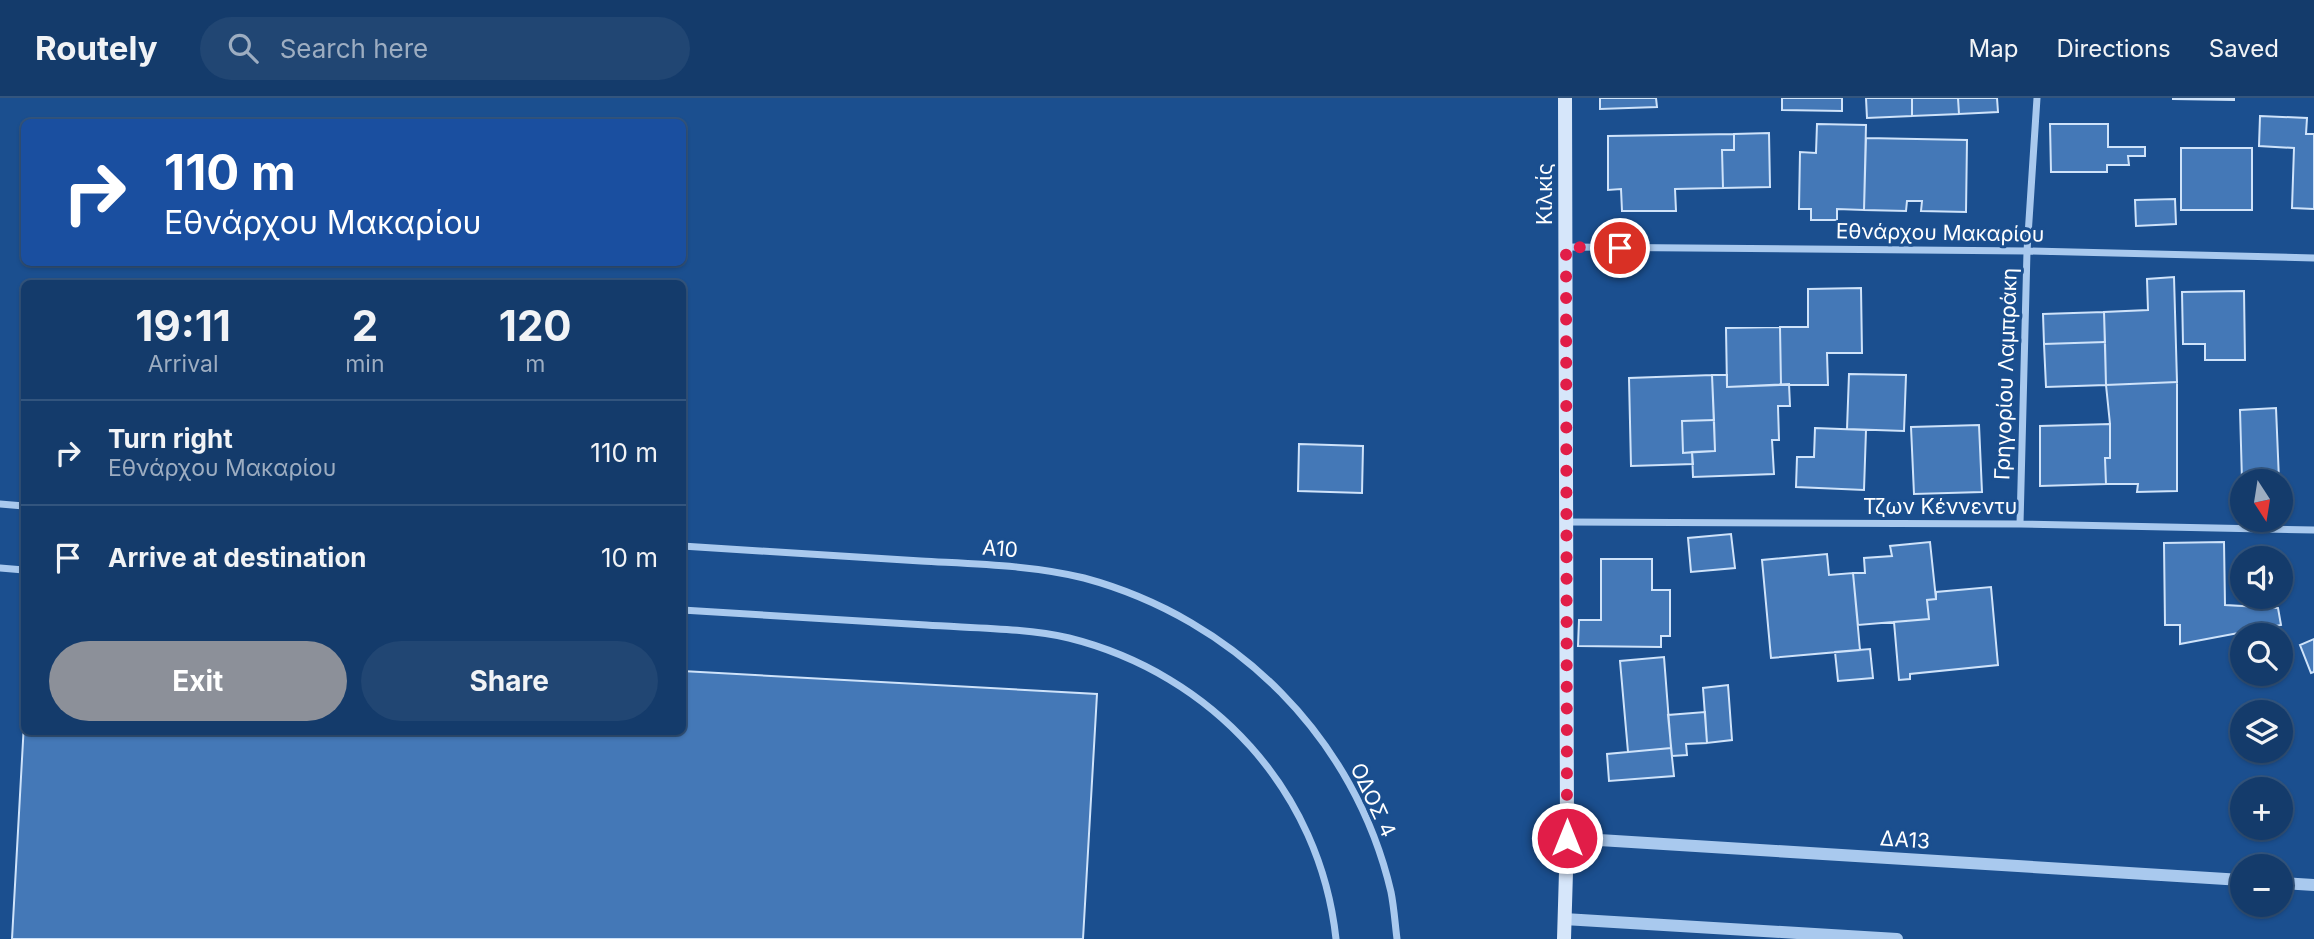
<!DOCTYPE html>
<html lang="en">
<head>
<meta charset="utf-8">
<style>
  :root { --surface:#143b6b; --page:#214673; --text:#f1f3f6; --muted:#9dadc1; --line:#33557e; --accent:#8c9099 }
  body { margin:0; font-family:Inter,sans-serif; background:var(--page); color:var(--text); height:100vh; display:flex; flex-direction:column; font-size:26px; white-space:nowrap }
  * { box-sizing:border-box; margin:0 }
  p { font-size:23px; color:var(--muted) }
  .icon { flex:none; width:38px; height:38px; fill:none; stroke:currentColor; stroke-width:2; stroke-linecap:round; stroke-linejoin:round }
  .map { position:relative; flex:1; overflow:hidden }
  .sheet { position:absolute; left:21px; top:182px; width:665px; height:455px; display:flex; flex-direction:column; background:var(--surface); border-radius:10px; box-shadow:0 2px 5px #0004,0 0 0 2px var(--line) }
  .sheet>* { flex:none }
  .guide { position:absolute; left:21px; top:21px; width:665px; height:147px; border-radius:10px; box-shadow:0 2px 5px #0004,0 0 0 2px var(--line); background:#1a4fa0; color:#fff; overflow:hidden }
  .needle { width:46px; rotate:168deg }
  .controls { position:absolute; left:2230px; top:371px; display:grid; gap:14px }
  .controls a { display:grid; place-items:center; width:63px; height:63px; border-radius:50%; background:var(--surface); box-shadow:0 2px 5px #0004,0 0 0 2px var(--line); font-size:35px }
  .pin { position:absolute; display:grid; place-items:center; width:60px; height:60px; color:#fff; margin:-30px; border:4px solid #fff; border-radius:50%; box-shadow:0 2px 7px #0007 }
  .me { position:absolute; width:77px; margin:-38px; rotate:0deg; stroke-linejoin:round; filter:drop-shadow(0 0 5px #0008) }
  .turn { display:flex; align-items:center; gap:24px; height:147px; padding:0 28px; font-size:32px }
  .turn .icon { width:91px; height:91px; stroke-width:2.5 }
  .turn b { display:block; font-size:49px; line-height:60px }
  .eta { display:flex; justify-content:space-evenly; align-items:center; height:119px; text-align:center }
  .eta b { font-size:42px; font-weight:700; line-height:49px }
  .primary-button { display:flex; gap:14px; margin-top:auto; padding:14px 28px }
  .primary-button a { flex:1; height:80px; border-radius:42px; background:var(--accent); color:#fff; font-size:28px; font-weight:700; line-height:80px; text-align:center }
  .primary-button a+a { background:var(--page); color:var(--text) }
  ul { padding:0; list-style:none }
  li { display:flex; align-items:center; gap:21px; height:105px; padding:0 28px; border-top:2px solid var(--line) }
  li div { flex:1 }
  li b { display:block; font-size:26px }
  li em { font-style:normal }
  header { display:flex; align-items:center; gap:42px; box-sizing:border-box; height:98px; padding:0 35px; background:var(--surface); border-bottom:2px solid var(--line) }
  header strong { font-size:33px }
  nav { display:flex; gap:38px; margin-inline-start:auto; font-size:24px }
  .search { width:490px; height:63px; background:var(--page); display:flex; align-items:center; gap:18px; box-sizing:border-box; padding:0 24px; border-radius:38px; color:var(--muted); font-size:26px }
  .map>svg:first-child { display:block }
</style>
</head>
<body>
<header>
<strong>Routely</strong>
<div class="search"><svg class="icon" aria-label="search" viewBox="0 0 24 24"><circle cx="10" cy="10" r="6"/><path d="M15 15l6 6"/></svg>Search here</div>
<nav><a>Map</a><a>Directions</a><a>Saved</a></nav>
</header>
<div class="map">
<svg width="2314" height="841" viewBox="0 0 2314 841">
  <rect width="100%" height="100%" fill="#1b4f8f"/>
  <!-- building -->
  <path fill="#4478b7" stroke="#cfe3fa" stroke-width="2" d="M1600,0H1656L1657,9L1600,11Z
    M1782,0H1842V13L1782,12Z
    M1866,0H1912V18L1867,20Z
    M1912,0H1958L1959,16L1912,18Z
    M1958,0H1997L1998,14L1959,16Z
    M2173,0H2234V2L2173,1Z
    M2260,18L2307,20L2306,36H2314V111L2292,110L2294,50L2259,48Z
    M1817,26L1866,27L1864,112L1837,111V122H1811V111H1799L1800,54L1816,55Z
    M2050,26H2108V49H2145V58H2128L2129,67H2107V74H2051Z
    M1769,35L1770,89L1723,90L1722,52H1734V36Z
    M1734,36V52H1722L1723,90L1675,91L1676,113H1622L1621,91L1608,92V38Z
    M1866,40L1967,42L1966,114L1921,113L1922,103H1907L1906,113L1864,112Z
    M2181,50H2252V112H2181Z
    M2175,101L2176,126L2136,128L2135,102Z
    M2174,179L2177,284L2106,287L2104,214L2148,212L2147,181Z
    M1861,190L1862,255H1827L1828,287H1781L1780,229H1808V191Z
    M2244,193L2245,262H2205V246H2183L2182,194Z
    M2104,214L2105,244L2044,246L2043,216Z
    M1780,229L1781,287L1727,289L1726,230Z
    M2105,244L2106,287L2046,289L2044,246Z
    M1849,276L1906,277L1904,333L1847,331Z
    M1712,277L1714,322L1682,323L1683,355L1692,354L1693,366L1631,368L1629,280Z
    M1712,277H1727V289L1789,286L1790,308H1778L1779,342H1772L1774,376L1693,379L1692,354L1715,353Z
    M2177,284V393L2137,394L2138,386H2106L2105,360H2110V326L2106,287Z
    M2276,310L2279,382L2242,383L2240,312Z
    M1714,322L1715,353L1683,355L1682,323Z
    M2110,326V360H2105L2106,386L2040,388V328Z
    M1979,327L1982,394L1914,396L1911,329Z
    M1815,330L1866,332L1864,392L1796,389L1797,359H1814Z
    M1299,346L1363,348L1362,395L1298,393Z
    M1731,436L1735,470L1691,474L1688,440Z
    M1930,444L1936,501L1927,502L1929,521L1858,527L1853,475H1865L1864,460L1892,458L1890,448Z
    M2224,444L2225,507L2278,510L2281,527L2180,546V527H2165L2164,445Z
    M1827,456L1829,477L1853,475L1860,552L1771,560L1762,462Z
    M1601,461H1652V492H1670V538H1661V549L1578,548L1579,522H1601Z
    M1991,489L1998,567L1910,576V581L1899,582L1894,524L1929,521L1927,502L1936,501V494Z
    M2314,541V574L2311,575L2300,547Z
    M1870,551L1873,580L1838,583L1835,554Z
    M1664,559L1671,650L1628,654L1620,563Z
    M682,573L1097,596L1083,841H12L24,625V634H682Z
    M1728,587L1732,642L1707,645L1703,590Z
    M1705,614L1707,645L1686,646L1687,657L1672,658L1668,617Z
    M1671,650L1674,678L1609,683L1607,656Z"/>
  <g fill="none" stroke-linecap="round" stroke-linejoin="round">
    <!-- minor -->
    <path stroke="#a9c9ee" stroke-width="7" d="M1566,149L2027,153L2314,160
      M0,406L24,408
      M1567,424L2020,426L2314,432
      M2020,426L2027,153L2037,0
      M682,448C762,453 841,458 921,463C974,466 1032,467 1084,480C1236,521 1355,640 1391,794C1394,809 1395,825 1397,841
      M0,470L24,472
      M682,512C764,517 845,522 926,527C970,530 1027,530 1069,540C1213,576 1320,693 1336,841"/>
    <!-- tertiary -->
    <path stroke="#a9c9ee" stroke-width="12" d="M1567,740L2242,782
      M2280,785L2314,787
      M1564,821L1897,841"/>
    <!-- secondary -->
    <path stroke="#d6e6fa" stroke-width="14" d="M1564,841L1567,740L1565,0"/>
  </g>
  <g fill="none" stroke-linecap="round" stroke-linejoin="round">
    <!-- route -->
    <path stroke="#e11d48" stroke-width="12" stroke-dasharray="0 21.6" d="M1567,740L1566,149L1620,150"/>
  </g>
  <g text-anchor="middle" stroke-width="6" stroke-linejoin="round" paint-order="stroke">
    <!-- street labels -->
    <g font-size="21" fill="#fff" stroke="#1b4f8f">
      <text transform="translate(1545 96) rotate(-90)" y="7">Κιλκίς</text>
      <text transform="translate(1940 135) rotate(1)" y="7">Εθνάρχου Μακαρίου</text>
      <text transform="translate(2006 276) rotate(-88)" y="7">Γρηγορίου Λαμπράκη</text>
      <text x="1940" y="416">Τζων Κέννεντυ</text>
      <text transform="translate(1000 451) rotate(5)" y="7">Α10</text>
      <text transform="translate(1373 702) rotate(65)" y="7">ΟΔΟΣ 4</text>
      <text transform="translate(1905 742) rotate(4)" y="7">ΔΑ13</text>
    </g>
  </g>
</svg>
<div class="controls">
<a><svg class="needle" viewBox="-14 -14 28 28"><path d="M0-13l5 13h-10z" fill="#e53935"/><path d="M0 13l5-13h-10z" fill="#9dadc1"/></svg></a>
<a><svg class="icon" aria-label="sound" viewBox="0 0 24 24"><path d="M4 9h4l5-4v14l-5-4H4zM17 9q2 3 0 6"/></svg></a>
<a><svg class="icon" aria-label="search" viewBox="0 0 24 24"><circle cx="10" cy="10" r="6"/><path d="M15 15l6 6"/></svg></a>
<a><svg class="icon" aria-label="layers" viewBox="0 0 24 24"><path d="M12 4l9 5-9 5-9-5zM3 14l9 5 9-5"/></svg></a>
<a>+</a>
<a>−</a>
</div>
<div class="pin" style="left:1620px;top:150px;background:#d93025"><svg class="icon" aria-label="arrive" viewBox="0 0 24 24"><path d="M6 21V4h12l-3 4 3 4H6"/></svg></div>
<svg class="me" style="left:1567px;top:740px" viewBox="-20 -20 40 40"><circle r="17" fill="#e11d48" stroke="#fff" stroke-width="3"/><path d="M0-11L8 9 0 5-8 9z" fill="#fff"/></svg>
<div class="guide">
<div class="turn"><svg class="icon" aria-label="right" viewBox="0 0 24 24"><path d="M7 20v-9h11M14 6l5 5-5 5"/></svg><div><b>110 m</b>Εθνάρχου Μακαρίου</div></div>
</div>
<section class="sheet">
<div class="eta">
<div><b>19:11</b><p>Arrival</p></div>
<div><b>2</b><p>min</p></div>
<div><b>120</b><p>m</p></div>
</div>
<ul>
<li><svg class="icon" aria-label="right" viewBox="0 0 24 24"><path d="M7 20v-9h11M14 6l5 5-5 5"/></svg><div><b>Turn right</b><p>Εθνάρχου Μακαρίου</p></div><em>110 m</em></li>
<li><svg class="icon" aria-label="arrive" viewBox="0 0 24 24"><path d="M6 21V4h12l-3 4 3 4H6"/></svg><div><b>Arrive at destination</b></div><em>10 m</em></li>
</ul>
<div class="primary-button"><a>Exit</a><a>Share</a></div>
</section>
</div>
</body>
</html>
